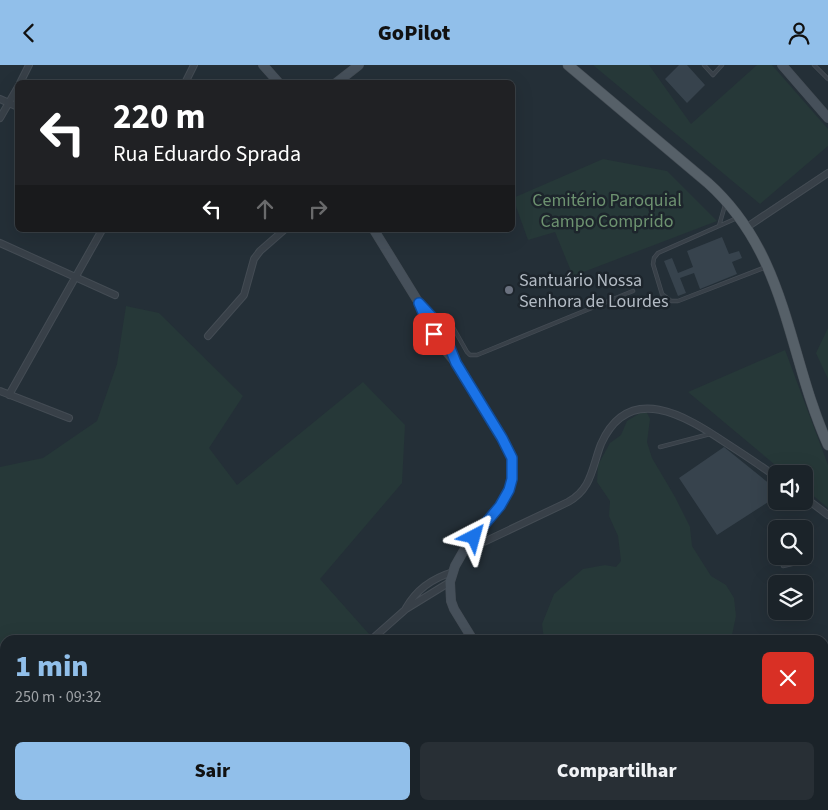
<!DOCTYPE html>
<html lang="pt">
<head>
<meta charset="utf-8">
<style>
  :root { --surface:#1b2329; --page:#282f35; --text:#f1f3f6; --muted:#a0a4a8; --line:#394046; --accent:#91bfea }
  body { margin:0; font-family:"Source Sans 3",sans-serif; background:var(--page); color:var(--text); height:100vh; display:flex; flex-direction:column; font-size:19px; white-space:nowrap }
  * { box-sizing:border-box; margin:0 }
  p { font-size:16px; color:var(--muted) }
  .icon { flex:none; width:28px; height:28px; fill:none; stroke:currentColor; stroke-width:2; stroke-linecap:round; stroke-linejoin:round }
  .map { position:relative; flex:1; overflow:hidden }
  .side { position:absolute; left:0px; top:570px; width:829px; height:175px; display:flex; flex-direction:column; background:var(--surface); border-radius:15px 15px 0 0; box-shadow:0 5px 20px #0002,0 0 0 1px var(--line) }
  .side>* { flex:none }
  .top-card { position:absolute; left:15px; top:15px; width:500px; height:152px; border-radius:8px; box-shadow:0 5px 20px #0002,0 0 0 1px var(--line); background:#202124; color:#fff; overflow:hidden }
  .fabs { position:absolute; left:768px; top:400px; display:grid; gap:10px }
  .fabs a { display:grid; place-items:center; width:45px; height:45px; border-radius:8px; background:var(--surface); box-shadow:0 5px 20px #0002,0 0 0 1px var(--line); font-size:25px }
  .pin { position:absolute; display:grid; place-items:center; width:42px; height:42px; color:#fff; margin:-21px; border-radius:10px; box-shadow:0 2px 8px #0006 }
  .me { position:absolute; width:55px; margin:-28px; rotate:39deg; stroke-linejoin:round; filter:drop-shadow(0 0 4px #0008) }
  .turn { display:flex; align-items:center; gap:18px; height:105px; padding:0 15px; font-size:22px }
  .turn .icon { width:65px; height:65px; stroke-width:2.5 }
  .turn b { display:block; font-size:35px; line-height:42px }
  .lanes { display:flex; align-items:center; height:48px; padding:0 15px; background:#0003; justify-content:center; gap:25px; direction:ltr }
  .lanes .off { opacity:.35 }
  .round { display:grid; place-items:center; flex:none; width:52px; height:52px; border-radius:8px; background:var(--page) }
  .headline { display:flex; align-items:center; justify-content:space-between; height:85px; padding:0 15px }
  h1 { font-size:30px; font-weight:800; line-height:38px; color:var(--accent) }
  .cta { display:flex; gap:10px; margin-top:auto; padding:10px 15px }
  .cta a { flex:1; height:58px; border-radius:8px; background:var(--accent); color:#111; font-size:20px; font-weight:800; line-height:58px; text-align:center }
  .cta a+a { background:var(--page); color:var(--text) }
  header { display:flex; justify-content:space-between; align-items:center; height:65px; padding:0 15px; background:var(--accent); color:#111; font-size:22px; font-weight:800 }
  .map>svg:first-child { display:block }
</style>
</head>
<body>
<header><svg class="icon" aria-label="back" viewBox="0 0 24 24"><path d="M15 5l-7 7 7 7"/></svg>GoPilot<svg class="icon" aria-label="person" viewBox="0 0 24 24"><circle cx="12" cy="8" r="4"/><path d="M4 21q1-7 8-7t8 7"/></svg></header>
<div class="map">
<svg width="828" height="745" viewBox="0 0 828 745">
  <rect width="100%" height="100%" fill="#242f37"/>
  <!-- green -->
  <path fill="#263838" d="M593,0H649L691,59L757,0H772L828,64V81L760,139Z
    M603,94L667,106L717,156L573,211L555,167L528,175L513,133Z
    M126,241L159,248L243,331L209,383L237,420L363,317L405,360L402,418L320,514L369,569L361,575H5V740H236L234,745H0V402L43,393L97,356L117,299Z
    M828,263V314L816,288Z
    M785,285L828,400V443L804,423V409H786L688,327Z
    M646,346L650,354L647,377L652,393L675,432L690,462L692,481L711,511L726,520L734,533L736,551L731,575H544L542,559L554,529L583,504L605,500L616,502L621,496L618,471L609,451L610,436L597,417L598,400L610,378L621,370L627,356L642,347Z
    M828,671V745H707L710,740H824V672Z
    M306,740H340L333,745H300Z
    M604,740H682L689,745H595Z"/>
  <!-- building -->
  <path fill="#37434d" d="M679,0H687L705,20L687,38L665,14Z
    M722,172L729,189L739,186L742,193L732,197L737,209L700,224L694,208L680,213L686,228L678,231L664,196L672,193L678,208L693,202L687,186Z
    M724,382L776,424V432L717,470L679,413Z"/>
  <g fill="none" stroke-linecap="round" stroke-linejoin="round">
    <defs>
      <path id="lane" d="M704,0L713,10L722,0
        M814,0L828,14
        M737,153L658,188L654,193L653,199L662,229L671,236H678L766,202
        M719,161L725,140
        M450,257L467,287L470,290H477L633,226
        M660,382L710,369
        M783,501L796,498L806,491"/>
      <path id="street" d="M20,18L29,0
        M185,18L194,0
        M0,34L18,42
        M0,53L18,22
        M747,162L828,108
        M0,178L115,230
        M208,271L244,230L254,194L260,186L284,165
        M0,326L69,353
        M9,330L102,165
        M804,432L828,450
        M467,485L568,437C592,424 592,402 601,379C629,316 686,351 726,378C743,389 760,400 776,412
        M406,543C416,525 433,513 453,507
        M371,575L406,544L450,517
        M250,745L252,740
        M415,745L421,740"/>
      <path id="secondary" d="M263,0L279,18
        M782,0L828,53
        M336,18L359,0
        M374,165L419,238L427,257L442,281L456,298L502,373L512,393V415L509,425L500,441L463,487L455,501L450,517L451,536L454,544L473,575
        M423,242C436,257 446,273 453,291
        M532,745L533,740"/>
      <path id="primary" d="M568,0L708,118C788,190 787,289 828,380"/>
    </defs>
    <!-- lane casing -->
    <use href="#lane" stroke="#444c54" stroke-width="4.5"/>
    <!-- street casing -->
    <use href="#street" stroke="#444c54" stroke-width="8"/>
    <!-- secondary casing -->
    <use href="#secondary" stroke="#444c54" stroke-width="10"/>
    <!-- primary casing -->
    <use href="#primary" stroke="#444c54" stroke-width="11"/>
    <!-- lane -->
    <use href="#lane" stroke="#384048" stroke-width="3"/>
    <!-- street -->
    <use href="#street" stroke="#384048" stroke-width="6"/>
    <!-- secondary -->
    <use href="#secondary" stroke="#46505a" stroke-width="9"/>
    <!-- primary -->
    <use href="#primary" stroke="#566068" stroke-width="10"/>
  </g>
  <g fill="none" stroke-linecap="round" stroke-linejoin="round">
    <defs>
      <path id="route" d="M434,269L427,257L419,238L433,253L448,278L456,298L502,373L512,393V414L509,425L500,441L474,472"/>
    </defs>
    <!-- route casing -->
    <use href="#route" stroke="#114b97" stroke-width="12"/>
    <!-- route -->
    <use href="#route" stroke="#1a73e8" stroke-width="9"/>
  </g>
  <!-- markers -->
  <circle fill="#6b7280" stroke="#1d252c" stroke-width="2" cx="509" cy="225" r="5"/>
  <g text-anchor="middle" stroke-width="5" stroke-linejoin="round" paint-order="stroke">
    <!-- park labels -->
    <g font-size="18" fill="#6d9270" stroke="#1d252c">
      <text x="607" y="141">Cemitério Paroquial<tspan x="607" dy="21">Campo Comprido</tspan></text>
    </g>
    <!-- poi labels -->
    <g font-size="18" fill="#b3bbc4" stroke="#1d252c" text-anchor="start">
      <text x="519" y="221">Santuário Nossa<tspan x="519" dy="21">Senhora de Lourdes</tspan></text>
    </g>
  </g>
</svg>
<div class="fabs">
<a><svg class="icon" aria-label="sound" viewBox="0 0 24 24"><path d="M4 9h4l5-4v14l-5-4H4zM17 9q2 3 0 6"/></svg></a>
<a><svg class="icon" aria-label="search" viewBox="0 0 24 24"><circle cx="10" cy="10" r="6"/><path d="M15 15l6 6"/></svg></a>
<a><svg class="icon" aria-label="layers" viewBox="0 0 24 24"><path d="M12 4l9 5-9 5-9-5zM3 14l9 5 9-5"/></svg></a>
</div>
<div class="pin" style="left:434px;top:269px;background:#d93025"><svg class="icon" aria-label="arrive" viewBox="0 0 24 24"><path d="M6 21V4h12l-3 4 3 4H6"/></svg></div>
<svg class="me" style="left:474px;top:472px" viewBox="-20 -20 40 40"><path d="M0-17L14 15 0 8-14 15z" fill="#1a73e8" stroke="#fff" stroke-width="4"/></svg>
<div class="top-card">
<div class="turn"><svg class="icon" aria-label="left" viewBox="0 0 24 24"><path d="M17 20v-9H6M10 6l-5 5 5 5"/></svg><div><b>220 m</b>Rua Eduardo Sprada</div></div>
<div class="lanes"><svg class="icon" aria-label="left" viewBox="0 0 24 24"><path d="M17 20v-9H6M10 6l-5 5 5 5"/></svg><svg class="icon off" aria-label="ahead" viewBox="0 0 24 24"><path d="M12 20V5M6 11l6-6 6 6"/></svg><svg class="icon off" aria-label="right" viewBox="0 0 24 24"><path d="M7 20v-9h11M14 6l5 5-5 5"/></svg></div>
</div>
<section class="side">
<div class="headline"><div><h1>1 min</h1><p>250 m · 09:32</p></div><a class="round" style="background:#d93025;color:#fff"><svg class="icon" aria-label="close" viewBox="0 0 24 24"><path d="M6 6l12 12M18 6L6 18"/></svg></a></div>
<div class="cta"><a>Sair</a><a>Compartilhar</a></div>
</section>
</div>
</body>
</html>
